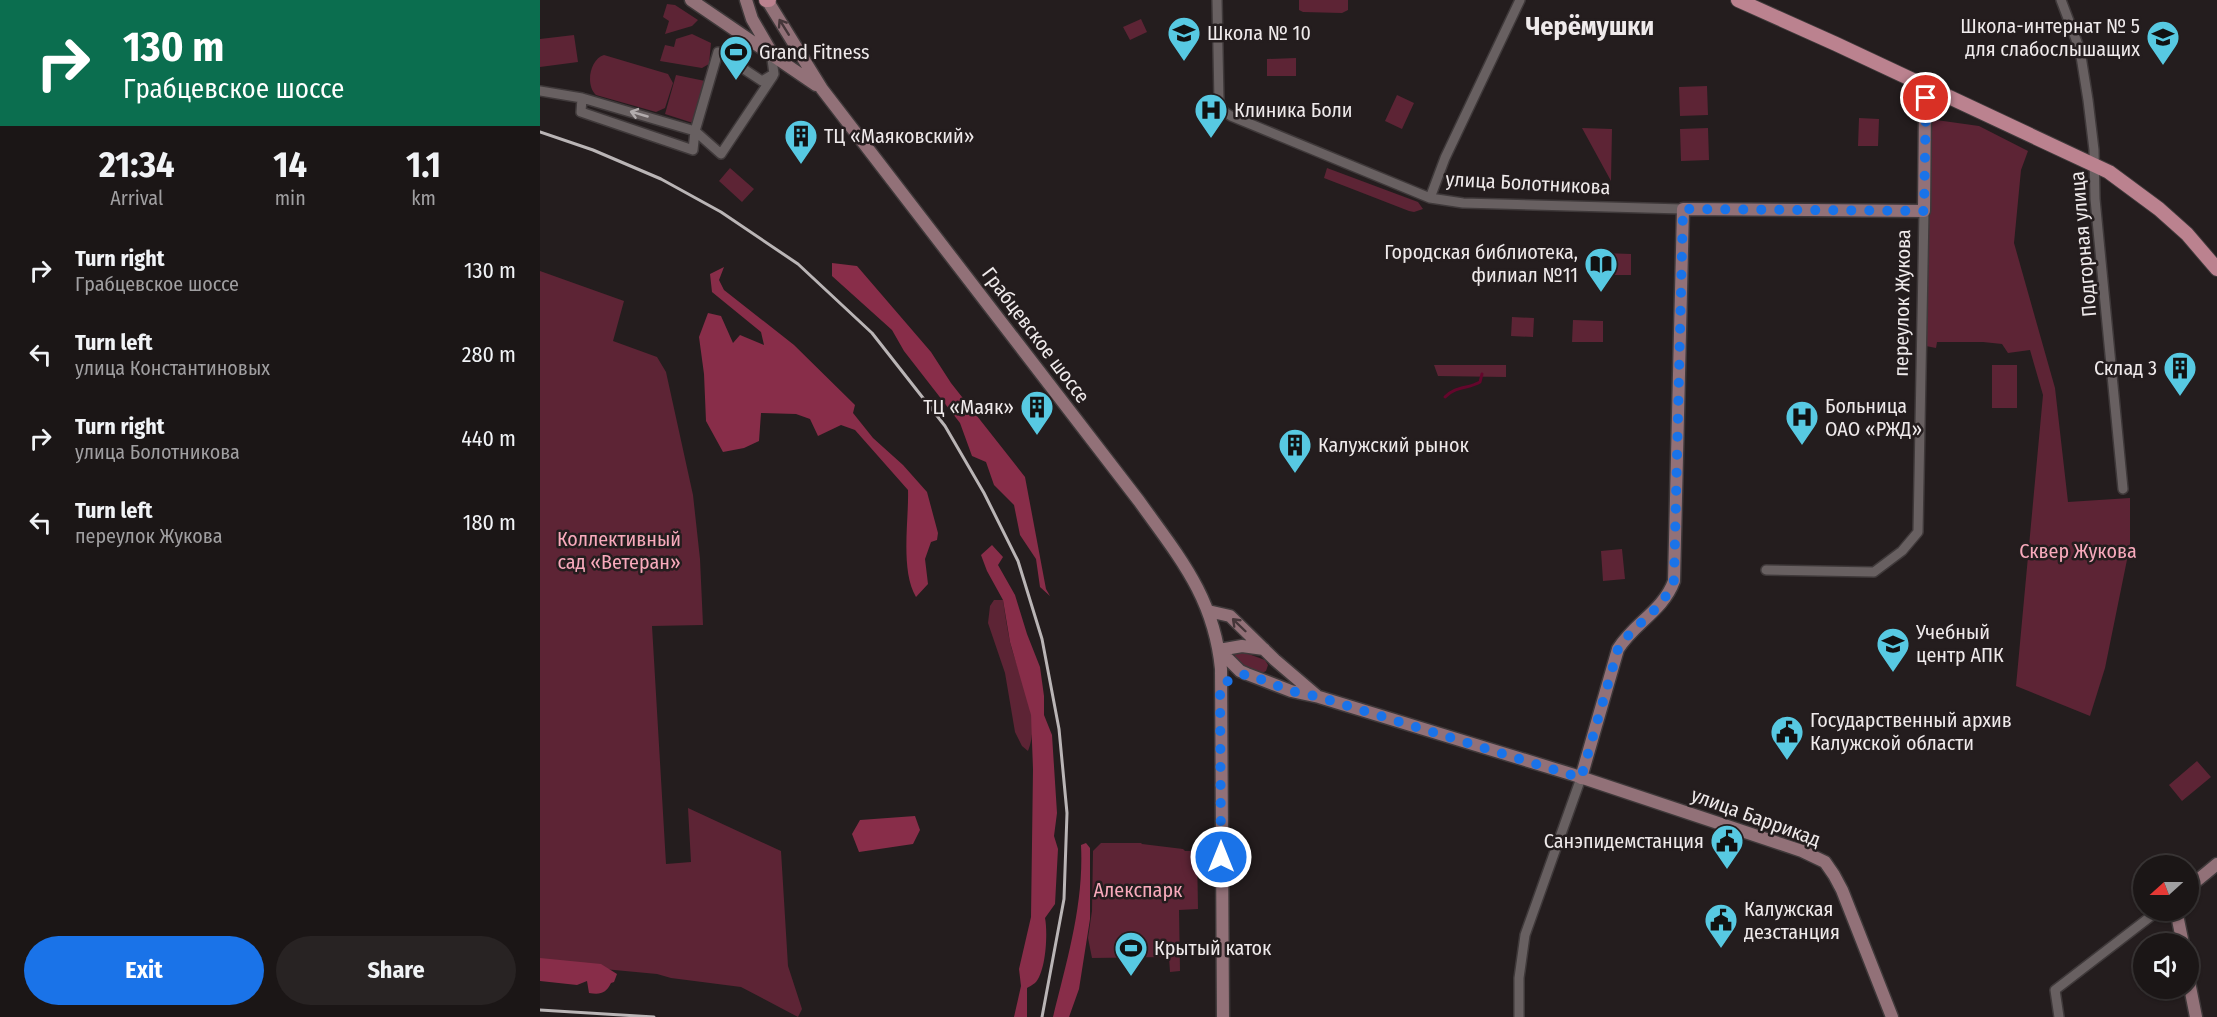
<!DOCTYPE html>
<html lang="en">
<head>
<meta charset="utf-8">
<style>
  :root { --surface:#1b1616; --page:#282323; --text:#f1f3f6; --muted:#a09fa1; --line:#393535; --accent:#1a73e8 }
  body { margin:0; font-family:"Fira Sans Condensed",sans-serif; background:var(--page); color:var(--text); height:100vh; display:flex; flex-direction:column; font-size:22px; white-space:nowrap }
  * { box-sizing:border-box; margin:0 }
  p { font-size:20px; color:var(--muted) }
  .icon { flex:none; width:33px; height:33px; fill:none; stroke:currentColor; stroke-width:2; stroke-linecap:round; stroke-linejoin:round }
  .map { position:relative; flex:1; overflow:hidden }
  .side { display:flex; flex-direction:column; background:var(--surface); width:540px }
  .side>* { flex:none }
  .hud { background:#0b6e4f; color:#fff; overflow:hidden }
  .needle { width:39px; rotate:249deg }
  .controls { position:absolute; left:1593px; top:855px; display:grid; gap:12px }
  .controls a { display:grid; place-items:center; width:66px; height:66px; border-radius:50%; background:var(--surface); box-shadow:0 2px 4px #0004,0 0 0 2px var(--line); font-size:30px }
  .pin { position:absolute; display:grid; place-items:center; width:51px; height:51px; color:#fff; margin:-26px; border:3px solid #fff; border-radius:50%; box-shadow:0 2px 6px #0007 }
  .me { position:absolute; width:66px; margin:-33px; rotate:0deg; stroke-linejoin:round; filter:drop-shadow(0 0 4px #0008) }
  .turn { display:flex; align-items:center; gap:21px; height:126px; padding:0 24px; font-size:27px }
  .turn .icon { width:78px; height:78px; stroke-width:2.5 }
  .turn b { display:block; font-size:42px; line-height:51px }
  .eta { display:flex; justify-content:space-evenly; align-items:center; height:102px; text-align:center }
  .eta b { font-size:36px; font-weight:700; line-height:42px }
  .cta { display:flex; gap:12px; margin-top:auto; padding:12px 24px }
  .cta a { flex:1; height:69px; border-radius:36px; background:var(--accent); color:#fff; font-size:24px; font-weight:700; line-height:69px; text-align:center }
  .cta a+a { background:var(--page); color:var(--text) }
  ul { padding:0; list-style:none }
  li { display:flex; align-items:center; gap:18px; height:84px; padding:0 24px }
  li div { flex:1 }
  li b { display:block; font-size:22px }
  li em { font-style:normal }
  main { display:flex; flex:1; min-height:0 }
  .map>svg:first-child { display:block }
</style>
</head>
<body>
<main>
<section class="side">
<div class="hud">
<div class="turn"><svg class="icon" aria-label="right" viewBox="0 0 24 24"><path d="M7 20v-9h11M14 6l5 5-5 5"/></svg><div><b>130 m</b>Грабцевское шоссе</div></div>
</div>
<div class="eta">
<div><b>21:34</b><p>Arrival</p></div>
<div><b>14</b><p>min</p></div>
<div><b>1.1</b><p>km</p></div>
</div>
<ul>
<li><svg class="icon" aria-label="right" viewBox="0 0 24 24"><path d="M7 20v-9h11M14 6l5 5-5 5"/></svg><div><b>Turn right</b><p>Грабцевское шоссе</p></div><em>130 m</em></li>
<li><svg class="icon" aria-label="left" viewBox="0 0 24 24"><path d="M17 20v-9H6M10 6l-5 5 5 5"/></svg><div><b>Turn left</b><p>улица Константиновых</p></div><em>280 m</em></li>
<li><svg class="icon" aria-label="right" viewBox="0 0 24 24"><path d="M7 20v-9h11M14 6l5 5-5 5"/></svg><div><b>Turn right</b><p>улица Болотникова</p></div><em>440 m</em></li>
<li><svg class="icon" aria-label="left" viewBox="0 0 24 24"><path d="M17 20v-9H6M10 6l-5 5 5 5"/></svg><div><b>Turn left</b><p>переулок Жукова</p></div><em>180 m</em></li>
</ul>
<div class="cta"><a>Exit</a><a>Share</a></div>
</section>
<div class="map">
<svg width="1677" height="1017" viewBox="0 0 1677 1017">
  <rect width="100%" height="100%" fill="#241d1e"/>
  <!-- green -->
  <path fill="#5d2435" d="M759,0H808V10L802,13L763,12L759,10Z
    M127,4L135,5L158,20L152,26L125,34L129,21L123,17Z
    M601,19L607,32L590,40L583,27Z
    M152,34L171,43L169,64L162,68L120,61L125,45L134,47L136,39Z
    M34,35L38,62L0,67V39Z
    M64,55L128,74L133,83L125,108L116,112L56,95C45,85 50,59 64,55Z
    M756,58V76H727V59Z
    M136,75L165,81L153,123L125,114Z
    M1167,86L1168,115L1140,116L1139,87Z
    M857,95L874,103L862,129L845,121Z
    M1319,118L1339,119L1338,146H1318Z
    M1389,119L1439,126L1488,151L1481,170L1474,243L1515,388L1528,502L1590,498V545L1565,668L1550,716L1476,686L1503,395L1490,350L1468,353L1462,344L1443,342H1397L1396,348L1386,346Z
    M1042,128L1072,129L1071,181Z
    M1168,128L1169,160L1141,161L1140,129Z
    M190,168L214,189L202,202L179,181Z
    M787,168L878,202L883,209L874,212L869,211L784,178Z
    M1063,253L1091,254V275H1063Z
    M0,271L84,301L73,341L117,357L126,372L153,495L160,559L163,625L112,626L126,864L151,862L148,808L241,851L248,966L262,1009L258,1017L201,987L131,978L117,974L0,963Z
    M972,317L994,318L993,337L971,336Z
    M1033,320L1063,321V342H1032Z
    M894,365H966V377L898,376Z
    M1452,365H1477V408H1452Z
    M1082,549L1085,579L1063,581L1061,551Z
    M454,600H463C465,614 467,628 470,642C478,675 502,717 488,751L482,746L475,732L465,673L448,623L450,606Z
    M703,652L725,660L728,665L726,671L722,673L702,666L695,660V653Z
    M1657,761L1671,777L1642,801L1629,785Z
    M561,843H601L602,844L643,849L645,851H657L658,909L639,910L640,971L630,972L629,957L552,958L548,938L552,911L553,851Z"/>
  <!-- forest -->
  <path fill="#882d49" d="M292,263L317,266L391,352L411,383L485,477L506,589L510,596L500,587L496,559L480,535L474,505L454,485L446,462L432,456L420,423L364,351L352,330L292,276Z
    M184,267L179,280L184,290L254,345L315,405L313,413L333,438L363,465L387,492L398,533L397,540L391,542L385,559L388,584L376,597C360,570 369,520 368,490L315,430L301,425L278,436L270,419L256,414L221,413L219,441L204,448L183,452L166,421L164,374L159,337L168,313L181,316L193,343L200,335L224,345L221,332L172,292L170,274Z
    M452,545L463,557L458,565L475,595L487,634L500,667L504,696V715L512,735L517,813L514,836L518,849L515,904L505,918C508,933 506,972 495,983C492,985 489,987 487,988V1017H474L481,986L479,969L491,917L493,769L491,715L470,642L463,600L447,571L441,555Z
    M375,816L380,830L373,844L319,852L312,834L320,820Z
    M546,843L550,848V919L539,989L529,1017H513C527,960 544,904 541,845Z
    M0,958L61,964L77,974L74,982L71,983C66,993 61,995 49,993L47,981L37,985L0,981Z"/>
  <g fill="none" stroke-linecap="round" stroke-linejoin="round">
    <!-- stream -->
    <path stroke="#64062c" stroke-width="3" d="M905,397C915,386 928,389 940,382L942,374"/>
    <defs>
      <path id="street" d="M677,0L679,101L683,111L691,116L890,198L923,203L1143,209
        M1521,0L1540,50L1548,100L1554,150L1555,199L1583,489
        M0,91L42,98L155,131L181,154L233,76
        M42,98L41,112L153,150L155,131L178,52L222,81L234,74L231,52
        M890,198L905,158L980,0
        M1226,570L1334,572L1362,551L1378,532L1384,211
        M979,1017V978L985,935L1041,778
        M1519,1017L1515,990L1619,910"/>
      <path id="secondary" d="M151,0L276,85
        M206,0L212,19L230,50
        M227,0L282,89L599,501C639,557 674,597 681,669L683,1017
        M668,611L690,616L735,660L776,695
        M679,650L700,671L707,674L751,691L779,697L1031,774L1262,851L1285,862L1294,875L1302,890L1352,1017
        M679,650L702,646L724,649
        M1041,778L1078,649C1094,623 1123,611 1134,581L1143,209L1384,211L1385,106L1390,89
        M1648,888L1677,864
        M1636,910L1643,944
        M1648,977L1656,1017"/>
      <path id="primary" d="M226,0H229
        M1198,0L1296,44L1569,172L1619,209L1647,234L1677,269"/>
    </defs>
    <!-- street casing -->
    <use href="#street" stroke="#3f393a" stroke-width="12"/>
    <!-- secondary casing -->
    <use href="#secondary" stroke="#3f393a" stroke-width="15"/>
    <!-- primary casing -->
    <use href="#primary" stroke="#3f393a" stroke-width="16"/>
    <!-- street -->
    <use href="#street" stroke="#686061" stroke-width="9"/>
    <!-- secondary -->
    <use href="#secondary" stroke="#927178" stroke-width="12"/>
    <!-- primary -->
    <use href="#primary" stroke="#bb828f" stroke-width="14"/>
    <!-- rail -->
    <path stroke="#bab5b6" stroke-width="3" d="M0,132L53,150L121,179L181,212L258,264L332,333L405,426L444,493L478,561L502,639L519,729L527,813L524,899L502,1017
      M0,1010L114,1017"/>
  </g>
  <!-- one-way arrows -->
  <defs><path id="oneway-shaft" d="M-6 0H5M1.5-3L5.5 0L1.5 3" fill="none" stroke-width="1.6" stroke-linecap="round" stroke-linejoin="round" transform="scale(1.5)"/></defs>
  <g stroke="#453639">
    <use href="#oneway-shaft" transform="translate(244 27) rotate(-122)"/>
    <use href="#oneway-shaft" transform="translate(699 625) rotate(-136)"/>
  </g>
  <use stroke="#b2acad" href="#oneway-shaft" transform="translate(99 114) rotate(-164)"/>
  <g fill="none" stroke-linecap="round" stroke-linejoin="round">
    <!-- route -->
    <path stroke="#1a73e8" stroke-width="10" stroke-dasharray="0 18" d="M681,857L680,686L691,679L707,674L751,691L779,697L1041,778L1078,649C1094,623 1123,611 1134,580L1143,209L1384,211L1386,98"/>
  </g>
  <!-- icons -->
  <defs>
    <symbol id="school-pin" viewBox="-11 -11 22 30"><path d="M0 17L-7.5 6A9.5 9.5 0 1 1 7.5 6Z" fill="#57c9e2" stroke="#241d1e"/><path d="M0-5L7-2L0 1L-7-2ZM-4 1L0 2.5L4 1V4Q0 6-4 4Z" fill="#111"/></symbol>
    <symbol id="stadium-pin" viewBox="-11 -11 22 30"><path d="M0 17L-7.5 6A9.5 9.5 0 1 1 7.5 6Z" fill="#57c9e2" stroke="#241d1e"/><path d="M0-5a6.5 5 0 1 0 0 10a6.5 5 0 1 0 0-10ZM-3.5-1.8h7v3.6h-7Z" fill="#111"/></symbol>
    <symbol id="hospital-pin" viewBox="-11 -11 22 30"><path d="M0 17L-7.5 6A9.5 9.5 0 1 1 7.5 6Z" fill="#57c9e2" stroke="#241d1e"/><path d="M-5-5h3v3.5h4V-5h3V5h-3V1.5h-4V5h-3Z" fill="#111"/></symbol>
    <symbol id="building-pin" viewBox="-11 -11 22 30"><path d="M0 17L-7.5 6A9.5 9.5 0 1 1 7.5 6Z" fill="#57c9e2" stroke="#241d1e"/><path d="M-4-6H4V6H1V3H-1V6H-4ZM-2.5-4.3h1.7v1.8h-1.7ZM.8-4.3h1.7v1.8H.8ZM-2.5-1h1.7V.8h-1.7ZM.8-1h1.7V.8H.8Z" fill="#111"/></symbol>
    <symbol id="library-pin" viewBox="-11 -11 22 30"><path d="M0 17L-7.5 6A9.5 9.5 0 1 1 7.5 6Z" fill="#57c9e2" stroke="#241d1e"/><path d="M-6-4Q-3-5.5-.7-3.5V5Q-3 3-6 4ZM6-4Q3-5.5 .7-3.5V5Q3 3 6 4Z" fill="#111"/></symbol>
    <symbol id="university-pin" viewBox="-11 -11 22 30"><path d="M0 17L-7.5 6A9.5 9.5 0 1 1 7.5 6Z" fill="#57c9e2" stroke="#241d1e"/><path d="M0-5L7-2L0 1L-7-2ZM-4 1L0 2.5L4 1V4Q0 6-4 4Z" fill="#111"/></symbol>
    <symbol id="civic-pin" viewBox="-11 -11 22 30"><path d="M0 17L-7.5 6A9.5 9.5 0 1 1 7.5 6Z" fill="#57c9e2" stroke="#241d1e"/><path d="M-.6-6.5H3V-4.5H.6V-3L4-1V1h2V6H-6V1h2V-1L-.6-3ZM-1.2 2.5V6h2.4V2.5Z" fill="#111"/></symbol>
  </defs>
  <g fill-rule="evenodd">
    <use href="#school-pin" x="625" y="14" width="38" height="52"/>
    <use href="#school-pin" x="1604" y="18" width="38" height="52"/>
    <use href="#stadium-pin" x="177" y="33" width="38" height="52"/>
    <use href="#hospital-pin" x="652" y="91" width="38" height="52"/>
    <use href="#building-pin" x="242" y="117" width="38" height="52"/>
    <use href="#library-pin" x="1042" y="245" width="38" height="52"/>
    <use href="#building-pin" x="1621" y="349" width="38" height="52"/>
    <use href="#building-pin" x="478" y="388" width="38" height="52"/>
    <use href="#hospital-pin" x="1243" y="398" width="38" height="52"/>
    <use href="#building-pin" x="736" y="426" width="38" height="52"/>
    <use href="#university-pin" x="1334" y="625" width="38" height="52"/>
    <use href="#civic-pin" x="1228" y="713" width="38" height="52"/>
    <use href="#civic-pin" x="1168" y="822" width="38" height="52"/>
    <use href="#civic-pin" x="1162" y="901" width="38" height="52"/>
    <use href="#stadium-pin" x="572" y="929" width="38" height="52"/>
  </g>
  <g text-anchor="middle" stroke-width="5" stroke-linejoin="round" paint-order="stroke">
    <!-- poi labels -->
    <g font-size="20" fill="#efeaeb" stroke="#241d1e" text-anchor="start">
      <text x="1600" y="33" text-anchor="end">Школа-интернат № 5<tspan x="1600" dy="23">для слабослышащих</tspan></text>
      <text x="667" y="40">Школа № 10</text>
      <text x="219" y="59">Grand Fitness</text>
      <text x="694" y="117">Клиника Боли</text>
      <text x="284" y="143">ТЦ «Маяковский»</text>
      <text x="1038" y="259" text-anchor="end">Городская библиотека,<tspan x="1038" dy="23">филиал №11</tspan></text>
      <text x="1617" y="375" text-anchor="end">Склад 3</text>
      <text x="1285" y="413">Больница<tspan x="1285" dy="23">ОАО «РЖД»</tspan></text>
      <text x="474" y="414" text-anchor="end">ТЦ «Маяк»</text>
      <text x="778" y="452">Калужский рынок</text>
      <text x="1376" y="639">Учебный<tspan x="1376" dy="23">центр АПК</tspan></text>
      <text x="1270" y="727">Государственный архив<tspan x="1270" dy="23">Калужской области</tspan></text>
      <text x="1164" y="848" text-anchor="end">Санэпидемстанция</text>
      <text x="1204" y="916">Калужская<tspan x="1204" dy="23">дезстанция</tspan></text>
      <text x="614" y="955">Крытый каток</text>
    </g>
    <!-- street labels -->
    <g font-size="20" fill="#efeaeb" stroke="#241d1e">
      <text transform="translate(988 183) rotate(3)" y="7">улица Болотникова</text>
      <text transform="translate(1543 244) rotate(-95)" y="7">Подгорная улица</text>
      <text transform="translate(1362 303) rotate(-89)" y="7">переулок Жукова</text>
      <text transform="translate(496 335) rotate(53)" y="7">Грабцевское шоссе</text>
      <text transform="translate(1216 817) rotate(20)" y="7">улица Баррикад</text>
    </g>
    <!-- park labels -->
    <g font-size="20" fill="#f8aabc" stroke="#241d1e">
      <text x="79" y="546">Коллективный<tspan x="79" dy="23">сад «Ветеран»</tspan></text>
      <text x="1538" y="558">Сквер Жукова</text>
      <text x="598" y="897">Алекспарк</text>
    </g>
    <!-- district labels -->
    <g font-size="26" font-weight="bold" fill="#efeaeb" stroke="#241d1e">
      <text x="1050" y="35">Черёмушки</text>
    </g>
  </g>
</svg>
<div class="controls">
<a><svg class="needle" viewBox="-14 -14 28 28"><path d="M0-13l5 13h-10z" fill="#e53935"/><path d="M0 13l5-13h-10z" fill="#a09fa1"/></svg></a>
<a><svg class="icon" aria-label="sound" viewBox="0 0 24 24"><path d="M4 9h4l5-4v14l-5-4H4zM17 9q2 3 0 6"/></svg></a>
</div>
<div class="pin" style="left:1386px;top:98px;background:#d93025"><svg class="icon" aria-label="arrive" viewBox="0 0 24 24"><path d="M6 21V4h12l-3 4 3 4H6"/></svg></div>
<svg class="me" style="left:681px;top:857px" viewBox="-20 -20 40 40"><circle r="17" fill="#1a73e8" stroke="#fff" stroke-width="3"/><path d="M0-11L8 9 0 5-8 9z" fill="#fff"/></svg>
</div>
</main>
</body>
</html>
